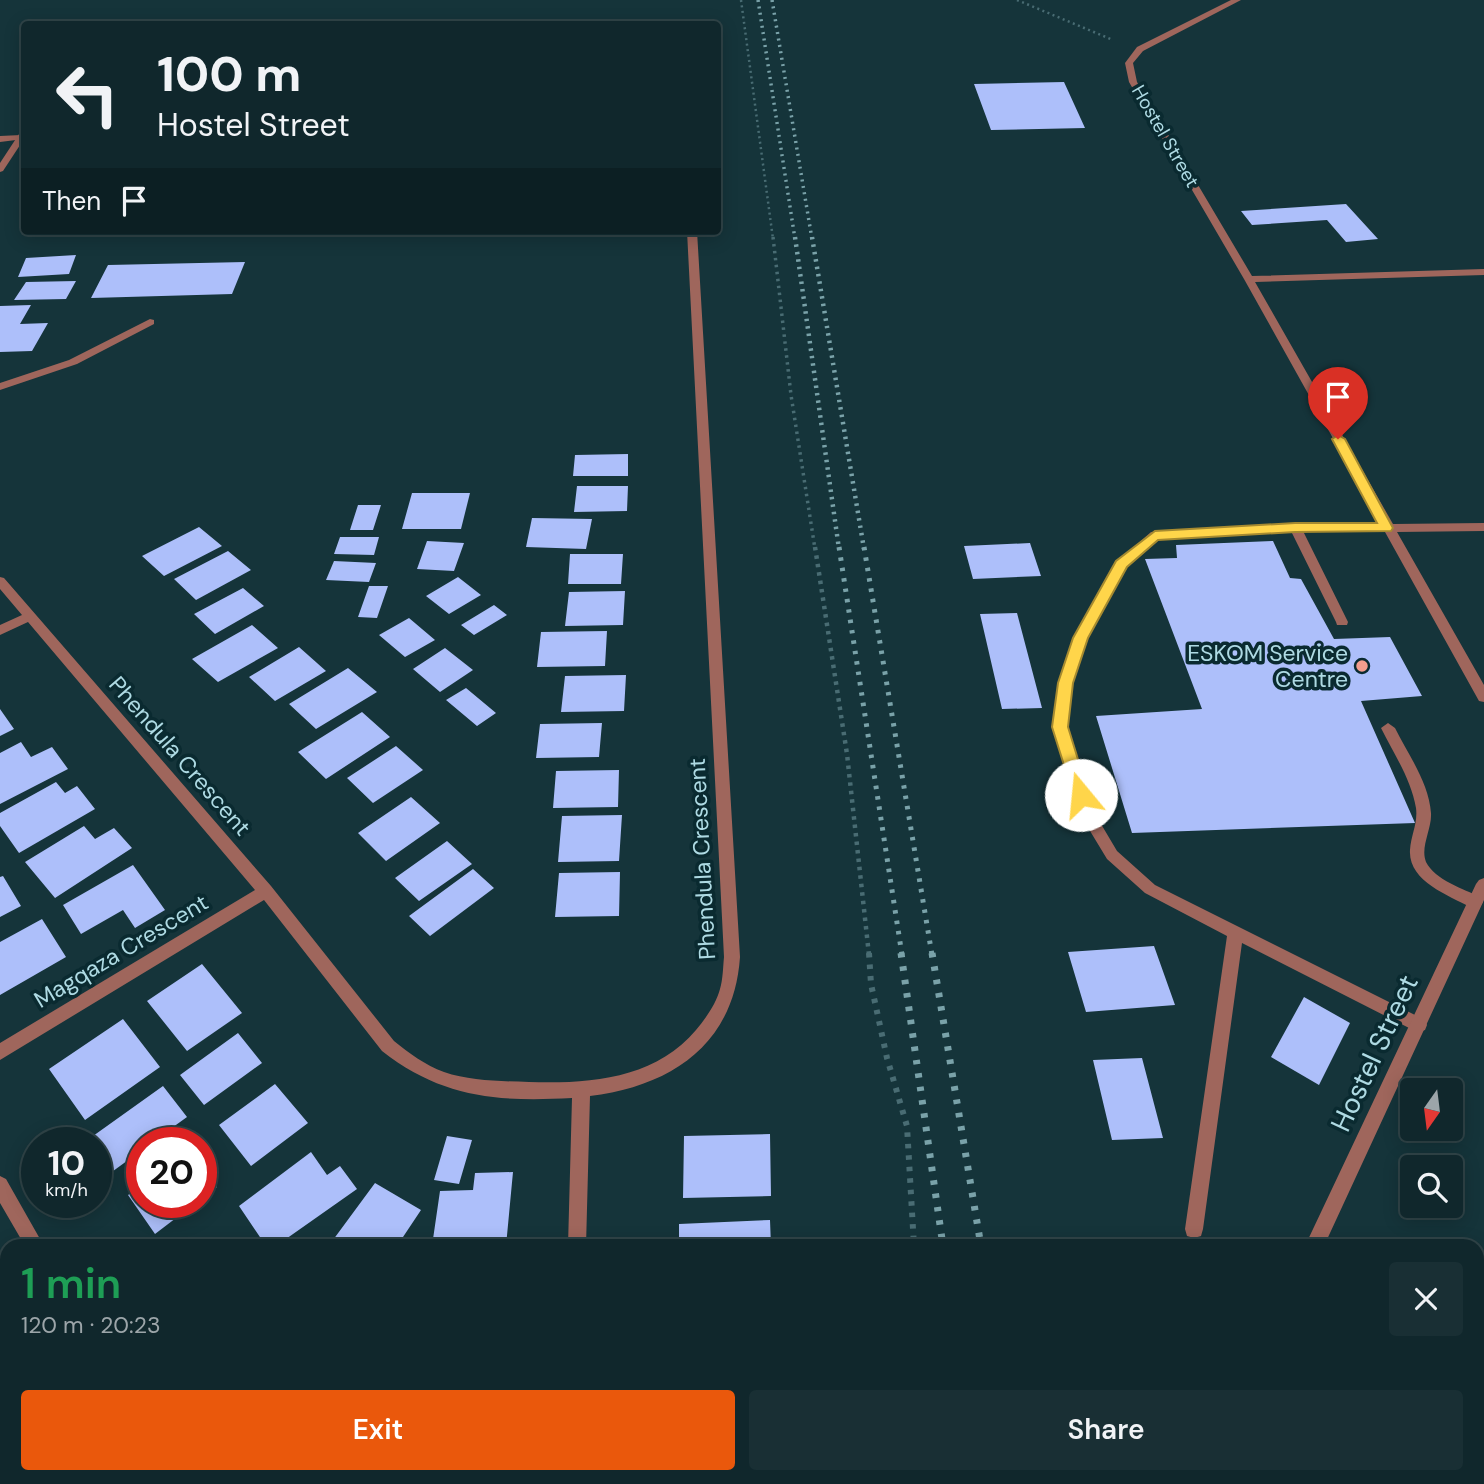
<!DOCTYPE html>
<html lang="en">
<head>
<meta charset="utf-8">
<style>
  :root { --surface:#10272c; --page:#192f34; --text:#f1f3f6; --muted:#9ca5a9; --line:#304448; --accent:#ea580c }
  body { margin:0; font-family:"DM Sans",sans-serif; background:var(--page); color:var(--text); height:100vh; display:flex; flex-direction:column; font-size:26px; white-space:nowrap }
  * { box-sizing:border-box; margin:0 }
  p { font-size:23px; color:var(--muted) }
  .icon { flex:none; width:38px; height:38px; fill:none; stroke:currentColor; stroke-width:2; stroke-linecap:round; stroke-linejoin:round }
  .map { position:relative; flex:1; overflow:hidden }
  .sheet { position:absolute; left:0px; top:1239px; width:1484px; height:245px; display:flex; flex-direction:column; background:var(--surface); border-radius:21px 21px 0 0; box-shadow:0 4px 18px #0003,0 0 0 2px var(--line) }
  .sheet>* { flex:none }
  .top-card { position:absolute; left:21px; top:21px; width:700px; height:214px; border-radius:7px; box-shadow:0 4px 18px #0003,0 0 0 2px var(--line); background:#10272c; color:var(--text); overflow:hidden }
  .needle { width:46px; rotate:194deg }
  .buttons { position:absolute; left:1400px; top:1078px; display:grid; gap:14px }
  .buttons a { display:grid; place-items:center; width:63px; height:63px; border-radius:7px; background:var(--surface); box-shadow:0 4px 18px #0003,0 0 0 2px var(--line); font-size:35px }
  .speed { position:absolute; left:21px; top:1127px; display:flex; gap:14px; font-size:35px; font-weight:700; text-align:center }
  .speed>* { display:grid; place-content:center; width:91px; height:91px; border-radius:50%; background:var(--surface); box-shadow:0 4px 18px #0003,0 0 0 2px var(--line); line-height:1 }
  .speed small { font-size:18px; font-weight:400 }
  .speed .limit { border:10px solid #d22; background:#fff; color:#111 }
  .pin { position:absolute; display:grid; place-items:center; width:60px; height:60px; color:#fff; margin:-72px -30px; border-radius:50% 50% 50% 0; rotate:-45deg; box-shadow:0 0 7px #0007 }
  .pin .icon { rotate:45deg }
  .me { position:absolute; width:77px; margin:-38px; rotate:343deg; stroke-linejoin:round; filter:drop-shadow(0 0 5px #0008) }
  .turn { display:flex; align-items:center; gap:24px; height:147px; padding:0 21px; font-size:32px }
  .turn .icon { width:91px; height:91px; stroke-width:2.5 }
  .turn b { display:block; font-size:49px; line-height:60px }
  .then { display:flex; align-items:center; height:66px; padding:0 21px; background:#0003; gap:14px; font-size:26px }
  .round { display:grid; place-items:center; flex:none; width:74px; height:74px; border-radius:7px; background:var(--page) }
  .summary { display:flex; align-items:center; justify-content:space-between; height:119px; padding:0 21px }
  h1 { font-size:42px; font-weight:600; line-height:52px; color:#1e9e55 }
  .cta { display:flex; gap:14px; margin-top:auto; padding:14px 21px }
  .cta a { flex:1; height:80px; border-radius:7px; background:var(--accent); color:#fff; font-size:28px; font-weight:600; line-height:80px; text-align:center }
  .cta a+a { background:var(--page); color:var(--text) }
  .map>svg:first-child { display:block }
</style>
</head>
<body>
<div class="map">
<svg width="1484" height="1484" viewBox="0 0 1484 1484">
  <rect width="100%" height="100%" fill="#15343a"/>
  <!-- building -->
  <path fill="#adbffa" d="M1064,82L1085,128L991,130L974,84Z
    M1346,204L1378,239L1346,242L1327,220L1252,225L1241,211Z
    M76,255L69,274L18,277L26,258Z
    M245,262L232,294L91,298L108,265Z
    M76,281L66,299L14,300L26,282Z
    M31,305L20,324L48,323L32,351L0,352V306Z
    M628,454V476H573L575,455Z
    M577,486H628L627,511L574,512Z
    M412,493H470L461,529H402Z
    M358,505H381L373,530H350Z
    M532,518L592,519L586,549L526,547Z
    M199,527L222,546L164,576L142,556Z
    M340,537H379L374,555L334,554Z
    M427,541L464,543L454,571L417,569Z
    M1273,541L1290,578L1301,579L1334,639L1390,637L1422,696L1361,701L1415,823L1132,833L1096,716L1202,709L1145,559L1177,558L1176,545Z
    M1030,543L1041,576L973,579L964,546Z
    M228,551L251,570L196,600L174,579Z
    M570,554H623L621,584H568Z
    M334,561L376,563L369,582L326,580Z
    M458,577L481,595L449,614L426,596Z
    M369,586H388L377,618L358,617Z
    M243,588L264,606L215,634L194,614Z
    M625,591L623,625L565,626L569,592Z
    M494,605L507,615L474,635L461,625Z
    M1017,613L1042,708L1002,709L980,614Z
    M409,618L435,640L405,657L379,635Z
    M252,625L278,648L218,682L192,659Z
    M607,631L605,666L537,667L541,632Z
    M299,647L326,671L275,701L249,677Z
    M445,648L473,670L440,692L413,669Z
    M348,668L377,692L316,729L289,704Z
    M626,675L624,711L561,712L565,676Z
    M466,688L496,713L477,726L446,700Z
    M0,709L14,729L0,736Z
    M362,712L390,737L326,779L298,752Z
    M602,723L599,757L536,758L540,724Z
    M21,742L31,757L52,747L68,769L0,804V753Z
    M396,746L423,770L373,803L347,778Z
    M619,770L618,807L553,808L556,771Z
    M56,782L65,793L77,786L95,809L19,853L0,826V813Z
    M411,797L440,823L386,861L358,833Z
    M622,815L619,861L558,862L562,816Z
    M84,826L95,839L114,828L132,848L55,898L25,862Z
    M447,841L472,864L419,901L395,878Z
    M133,865L165,910L135,928L123,910L81,934L63,905Z
    M473,869L494,888L430,936L409,916Z
    M620,872L619,916L555,917L559,873Z
    M3,876L21,906L0,917V877Z
    M42,919L66,957L0,995V942Z
    M1154,946L1175,1005L1086,1012L1068,952Z
    M202,964L242,1013L187,1051L147,1001Z
    M1304,997L1350,1023L1319,1085L1271,1057Z
    M123,1019L160,1067L85,1120L49,1069Z
    M238,1033L262,1063L204,1105L180,1075Z
    M1142,1058L1163,1138L1112,1140L1093,1060Z
    M275,1084L308,1123L251,1166L219,1125Z
    M163,1086L187,1117L151,1143H142V1150L109,1174L96,1156V1143L86,1141Z
    M770,1134L771,1196L683,1198L684,1136Z
    M447,1136L472,1140L459,1184L434,1180Z
    M311,1152L327,1175L340,1166L357,1189L276,1246H266L239,1206Z
    M201,1166L217,1187L201,1199Z
    M513,1172L506,1246H432L440,1191L473,1190L475,1173Z
    M375,1183L421,1210L397,1246H342L333,1240Z
    M142,1185V1202H197L155,1234L128,1195Z
    M770,1220L771,1246H679V1224Z
    M0,1388L7,1400V1477H27L18,1484H0Z
    M103,1477H153L145,1484H108Z
    M693,1477H793V1484H693Z"/>
  <g fill="none" stroke-linecap="round" stroke-linejoin="round">
    <!-- path-far3 -->
    <path stroke="#496c73" stroke-width="2.5" stroke-dasharray="2 3.5" stroke-linecap="butt" d="M741,0L773,239
      M1017,0L1113,40"/>
    <!-- path-far2 -->
    <path stroke="#496c73" stroke-width="3.5" stroke-dasharray="2.5 4.5" stroke-linecap="butt" d="M773,237L791,395L815,549"/>
    <!-- path-far1 -->
    <path stroke="#496c73" stroke-width="4.5" stroke-dasharray="3.5 5" stroke-linecap="butt" d="M815,547L847,754L869,955"/>
    <!-- path -->
    <path stroke="#496c73" stroke-width="6" stroke-dasharray="4.5 7" stroke-linecap="butt" d="M869,953L871,984L887,1058L907,1126L914,1246
      M942,1477L943,1484"/>
    <!-- lane -->
    <path fill="#9f665c" fill-rule="evenodd" d="M0,136L21,135L24,139L0,142Z
      M150,319L154,320V324L77,364L0,390V383L69,360Z
      M1295,523L1386,524L1392,528L1386,532L1303,531L1348,622L1347,625H1337L1336,622L1291,531L1158,539L1126,567L1088,638L1072,683L1067,727L1101,824L1117,851L1155,885L1425,1020L1427,1025L1425,1030L1419,1032L1413,1030L1242,943L1203,1229L1201,1236L1194,1238L1187,1236L1185,1229L1227,936L1145,893L1107,859L1087,826L1053,727L1058,683L1074,638L1115,564L1151,532Z
      M1388,723L1395,728C1408,754 1429,783 1431,813C1432,829 1420,847 1426,862C1435,880 1464,889 1480,897L1483,902L1480,907L1475,908L1470,907C1448,895 1408,881 1410,850C1411,835 1418,823 1416,808C1411,779 1394,754 1381,728Z"/>
    <!-- street -->
    <path fill="#9f665c" fill-rule="evenodd" d="M1231,0H1241L1143,51L1133,63L1137,82L1252,276L1484,269V275L1255,282L1393,524L1484,523V531L1397,532L1484,685V702L1479,701L1385,532L1380,528L1382,526L1244,279L1129,82L1125,63L1137,47Z
      M21,131H24V139L3,171L0,172V163Z
      M687,231H697L740,957C734,1045 671,1086 590,1096L586,1246H568L572,1098C498,1102 442,1098 382,1051L264,900L0,1060V1043L255,890L28,622L0,635V625L22,615L0,589V577L4,578L271,886L394,1041C409,1053 425,1065 444,1072C470,1081 500,1081 529,1082C589,1084 655,1079 696,1030C706,1018 716,1004 720,989C723,979 723,967 724,957Z
      M1484,878V900L1324,1246H1305L1476,884L1479,880Z
      M0,1176L6,1179L44,1246H25L0,1203Z
      M528,1477H555L552,1484H526Z
      M1243,1477H1263L1265,1484H1245Z"/>
    <!-- rail-far3 -->
    <path stroke="#7aa2a9" stroke-width="3.5" stroke-dasharray="2 4.5" stroke-linecap="butt" d="M758,0L795,239
      M772,0L812,239"/>
    <!-- rail-far2 -->
    <path stroke="#7aa2a9" stroke-width="4.5" stroke-dasharray="2.5 5" stroke-linecap="butt" d="M795,237L839,549
      M812,237L864,549"/>
    <!-- rail-far1 -->
    <path stroke="#7aa2a9" stroke-width="5" stroke-dasharray="3.5 7" stroke-linecap="butt" d="M839,547L902,955
      M864,547L932,955"/>
    <!-- rail -->
    <path stroke="#7aa2a9" stroke-width="7" stroke-dasharray="4.5 9" stroke-linecap="butt" d="M901,953L943,1246
      M932,953L981,1246
      M977,1477L978,1484
      M1020,1477L1021,1484"/>
  </g>
  <!-- route -->
  <path fill="#ffd54a" stroke="#a68a30" stroke-width="2" d="M1338,435L1345,439L1393,528L1391,531L1295,532L1158,540L1127,567L1088,638L1073,683L1068,727L1089,795L1087,800H1075L1052,727L1058,683L1073,638L1116,561L1155,531L1295,523H1377L1332,439Z"/>
  <!-- markers -->
  <circle fill="#f49d8d" stroke="#0a2a30" stroke-width="2.5" cx="1362" cy="666" r="7"/>
  <g text-anchor="middle" stroke-width="7" stroke-linejoin="round" paint-order="stroke">
    <!-- far-street labels -->
    <g font-size="19" fill="#aedae3" stroke="#0a2a30">
      <text transform="translate(1166 136) rotate(60)" y="7">Hostel Street</text>
    </g>
    <!-- poi labels -->
    <g font-size="23" fill="#aedae3" stroke="#0a2a30" text-anchor="end">
      <text x="1348" y="661">ESKOM Service<tspan x="1348" dy="26">Centre</tspan></text>
    </g>
    <!-- street labels -->
    <g font-size="23" fill="#aedae3" stroke="#0a2a30">
      <text transform="translate(180 756) rotate(49)" y="8">Phendula Crescent</text>
      <text transform="translate(702 859) rotate(-93)" y="8">Phendula Crescent</text>
      <text transform="translate(121 951) rotate(-31)" y="8">Magqaza Crescent</text>
    </g>
    <!-- near-street labels -->
    <g font-size="28" fill="#aedae3" stroke="#0a2a30">
      <text transform="translate(1374 1053) rotate(-65)" y="10">Hostel Street</text>
    </g>
  </g>
</svg>
<div class="buttons">
<a><svg class="needle" viewBox="-14 -14 28 28"><path d="M0-13l5 13h-10z" fill="#e53935"/><path d="M0 13l5-13h-10z" fill="#9ca5a9"/></svg></a>
<a><svg class="icon" aria-label="search" viewBox="0 0 24 24"><circle cx="10" cy="10" r="6"/><path d="M15 15l6 6"/></svg></a>
</div>
<div class="speed"><div>10<small>km/h</small></div><div class="limit">20</div></div>
<div class="pin" style="left:1338px;top:439px;background:#d93025"><svg class="icon" aria-label="arrive" viewBox="0 0 24 24"><path d="M6 21V4h12l-3 4 3 4H6"/></svg></div>
<svg class="me" style="left:1081px;top:795px" viewBox="-20 -20 40 40"><circle r="19" fill="#fff"/><path d="M0-13L10 11 0 6-10 11z" fill="#ffd54a"/></svg>
<div class="top-card">
<div class="turn"><svg class="icon" aria-label="left" viewBox="0 0 24 24"><path d="M17 20v-9H6M10 6l-5 5 5 5"/></svg><div><b>100 m</b>Hostel Street</div></div>
<div class="then">Then<svg class="icon" aria-label="arrive" viewBox="0 0 24 24"><path d="M6 21V4h12l-3 4 3 4H6"/></svg></div>
</div>
<section class="sheet">
<div class="summary"><div><h1>1 min</h1><p>120 m · 20:23</p></div><a class="round"><svg class="icon" aria-label="close" viewBox="0 0 24 24"><path d="M6 6l12 12M18 6L6 18"/></svg></a></div>
<div class="cta"><a>Exit</a><a>Share</a></div>
</section>
</div>
</body>
</html>
